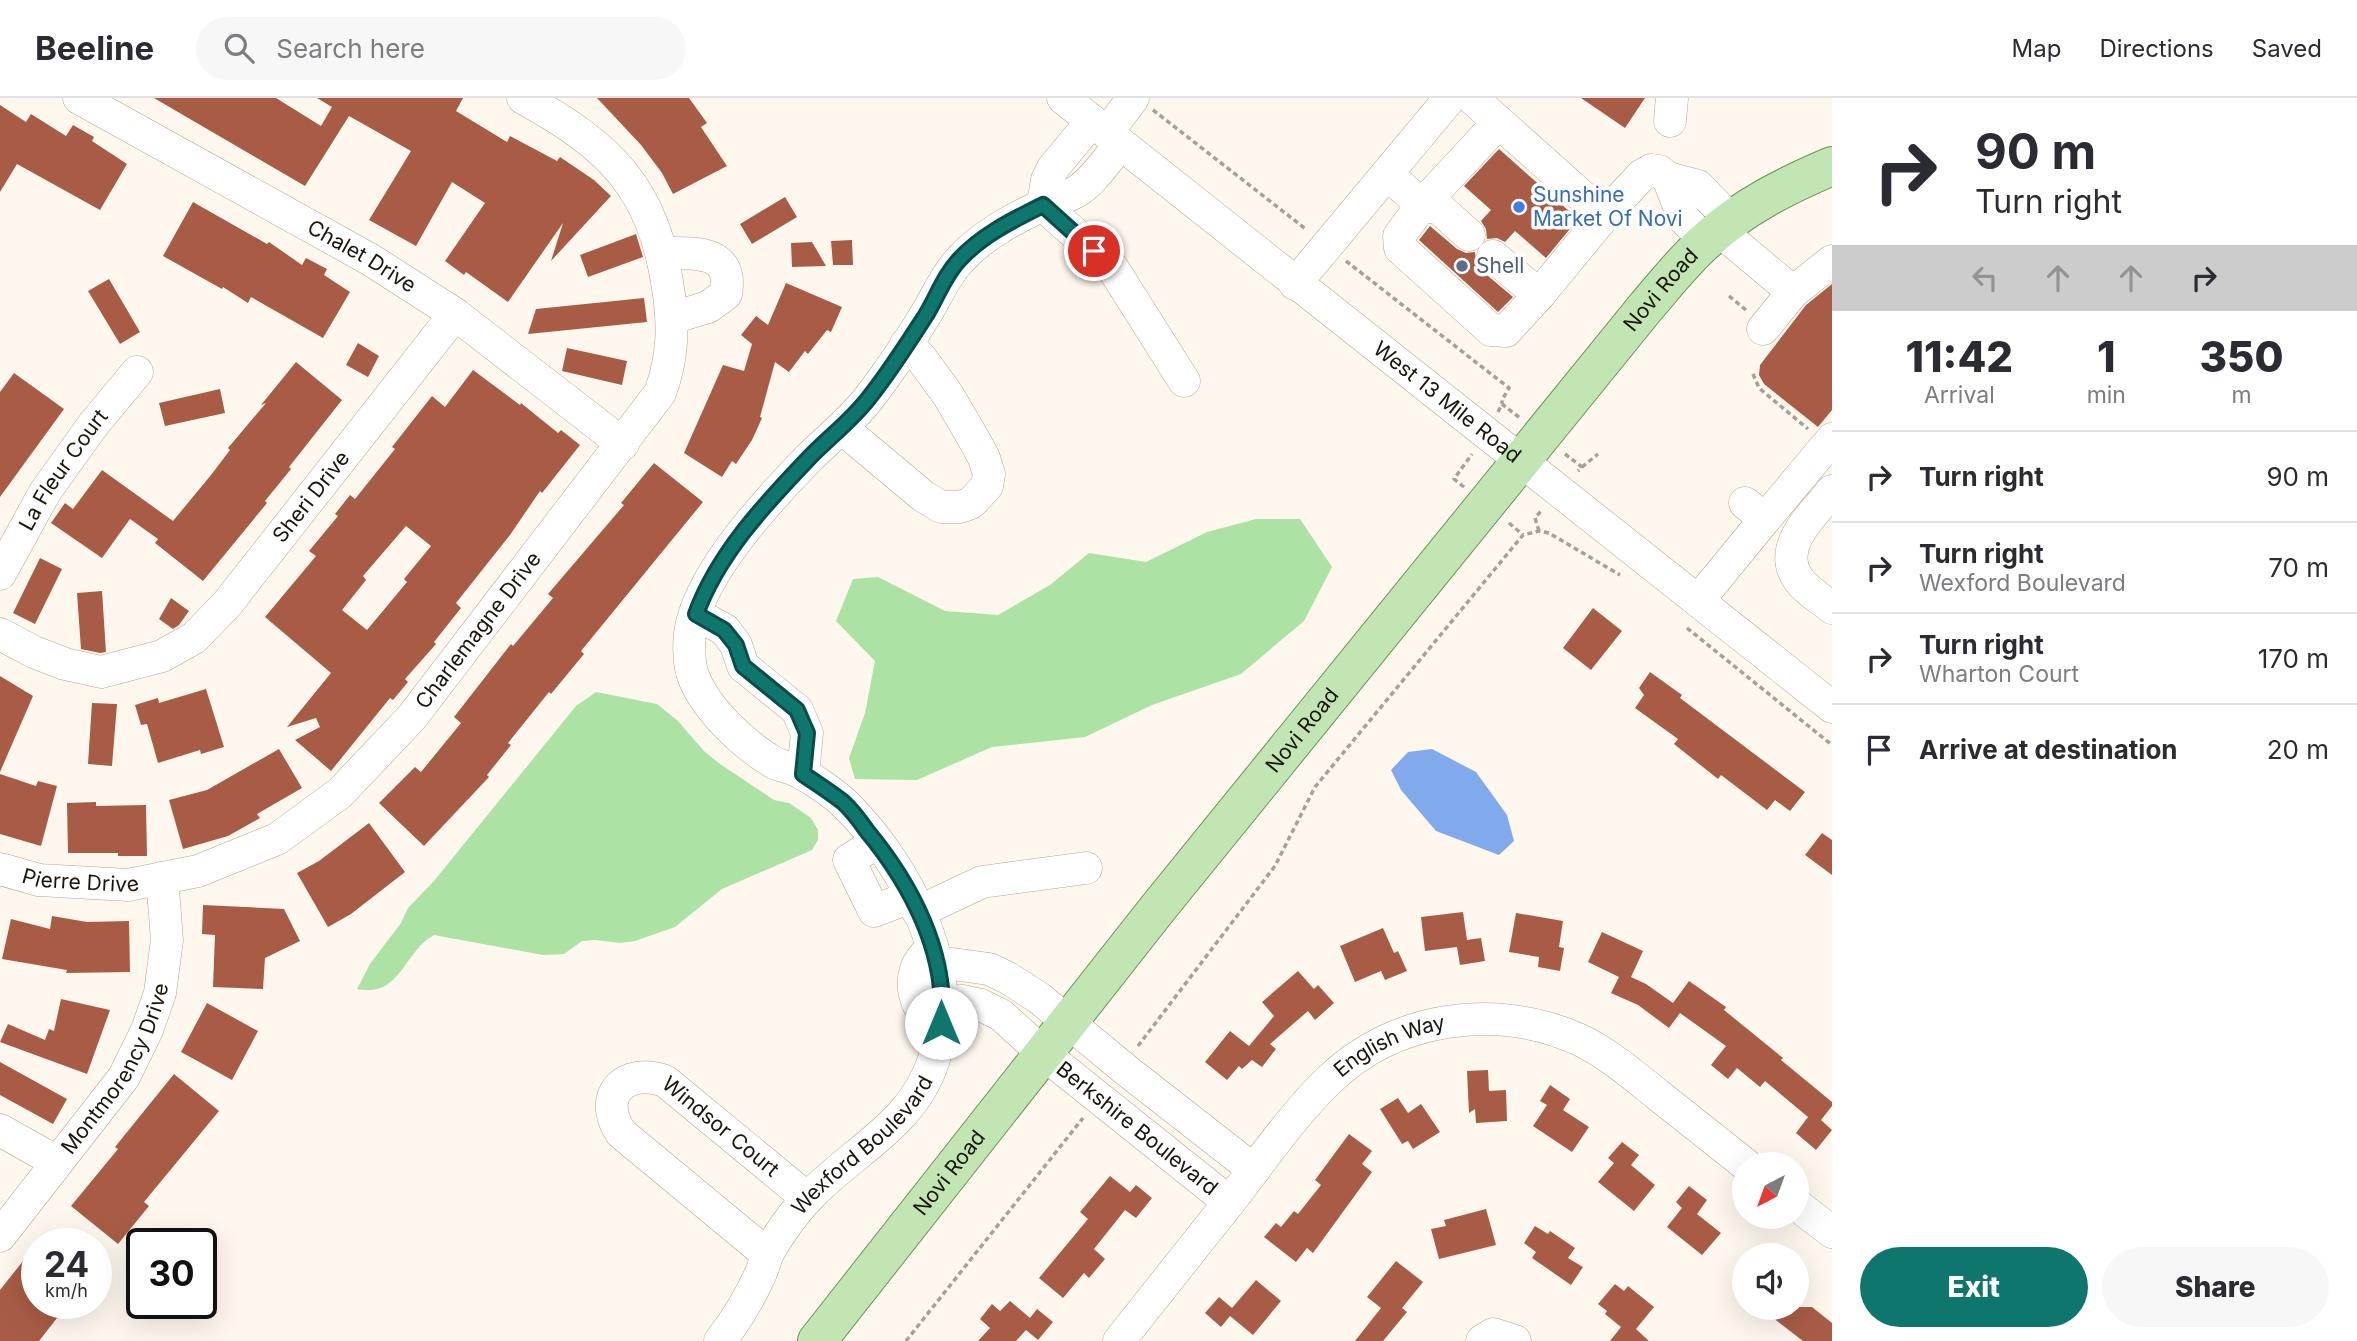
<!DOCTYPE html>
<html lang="en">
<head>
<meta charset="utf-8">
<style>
  :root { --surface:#fff; --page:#f7f7f7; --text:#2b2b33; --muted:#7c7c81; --line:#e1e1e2; --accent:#0f766e }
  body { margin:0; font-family:Inter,sans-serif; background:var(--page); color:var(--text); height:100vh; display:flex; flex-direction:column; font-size:26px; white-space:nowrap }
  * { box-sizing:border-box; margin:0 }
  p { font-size:23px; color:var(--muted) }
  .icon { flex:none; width:38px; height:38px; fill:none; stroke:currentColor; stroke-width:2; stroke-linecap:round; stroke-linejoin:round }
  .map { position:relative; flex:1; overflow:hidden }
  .side { display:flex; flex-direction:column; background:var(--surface); width:525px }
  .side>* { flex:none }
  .banner { background:#fff; color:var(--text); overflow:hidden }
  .needle { width:46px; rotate:221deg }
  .fabs { position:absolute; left:1732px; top:1054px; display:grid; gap:14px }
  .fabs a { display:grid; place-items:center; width:77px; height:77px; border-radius:50%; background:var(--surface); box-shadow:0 7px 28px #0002; font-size:35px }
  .speed { position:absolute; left:21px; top:1130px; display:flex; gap:14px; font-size:35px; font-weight:700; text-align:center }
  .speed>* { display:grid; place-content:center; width:91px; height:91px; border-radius:50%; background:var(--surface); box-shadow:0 7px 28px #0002; line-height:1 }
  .speed small { font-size:18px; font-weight:400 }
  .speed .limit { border:4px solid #111; border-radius:10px; background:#fff; color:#111 }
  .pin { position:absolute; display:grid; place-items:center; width:60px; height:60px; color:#fff; margin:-30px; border:4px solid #fff; border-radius:50%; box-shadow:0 2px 7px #0007 }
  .me { position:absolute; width:77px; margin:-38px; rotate:0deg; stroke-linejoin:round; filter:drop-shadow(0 0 5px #0008) }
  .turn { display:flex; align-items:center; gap:24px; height:147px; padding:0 28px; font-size:32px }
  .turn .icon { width:91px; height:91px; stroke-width:2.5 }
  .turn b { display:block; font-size:49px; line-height:60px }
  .lanes { display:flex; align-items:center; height:66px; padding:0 28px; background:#0003; justify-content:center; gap:35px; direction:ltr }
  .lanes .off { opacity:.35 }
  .eta { display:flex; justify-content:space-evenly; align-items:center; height:119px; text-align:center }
  .eta b { font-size:42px; font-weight:800; line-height:49px }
  .cta { display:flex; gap:14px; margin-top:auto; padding:14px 28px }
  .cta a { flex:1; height:80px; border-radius:42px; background:var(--accent); color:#fff; font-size:28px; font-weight:800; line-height:80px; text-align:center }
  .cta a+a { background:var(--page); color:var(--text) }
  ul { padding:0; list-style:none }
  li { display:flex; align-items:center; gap:21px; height:91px; padding:0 28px; border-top:2px solid var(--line) }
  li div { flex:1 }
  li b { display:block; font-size:26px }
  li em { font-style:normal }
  header { display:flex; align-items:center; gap:42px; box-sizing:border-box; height:98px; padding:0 35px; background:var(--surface); border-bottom:2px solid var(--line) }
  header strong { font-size:33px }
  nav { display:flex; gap:38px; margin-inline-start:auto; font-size:24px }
  .search { width:490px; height:63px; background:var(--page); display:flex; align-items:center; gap:18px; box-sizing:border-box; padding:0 24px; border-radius:38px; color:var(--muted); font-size:26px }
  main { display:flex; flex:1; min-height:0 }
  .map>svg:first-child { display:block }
</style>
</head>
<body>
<header>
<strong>Beeline</strong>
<div class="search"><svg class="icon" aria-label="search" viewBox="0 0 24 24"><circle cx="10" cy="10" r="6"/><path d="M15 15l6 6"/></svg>Search here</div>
<nav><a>Map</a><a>Directions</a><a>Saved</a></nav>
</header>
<main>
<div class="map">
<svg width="1832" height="1243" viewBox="0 0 1832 1243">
  <rect width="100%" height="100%" fill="#fef7ee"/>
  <!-- green -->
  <path fill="#ace2a3" d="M1256,421H1300L1332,469L1304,523L1241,576L1152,607L1085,639L992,649L917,682L855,681L849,660L865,615L875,563L836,523L853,481L878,479L945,513L998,517L1050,487L1089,455L1146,464L1207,434Z
    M596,594L657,606L678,623L704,653L720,666L774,702L789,705L811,720L818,732V742L812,752L722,791L675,829L635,843L620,845L595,842L582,843L564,856L543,857L434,837C403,854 401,900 357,891L370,866L401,825L408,810L434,783L576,608Z"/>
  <!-- water -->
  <path fill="#81aaec" d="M1432,651L1476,674L1507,717L1514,743L1499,757L1436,733L1401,692L1391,672L1408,654Z"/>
  <!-- building -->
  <path fill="#a85c45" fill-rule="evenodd" d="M154,0H276L321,28L332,9L317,0H463L456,13L507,44L510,38L557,63L560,59L594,82L611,98L551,163L563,125L508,204L466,174L464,177L445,163L485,105L452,84L416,148L369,122L411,53L349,18L305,88Z
    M597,0H689L707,25L701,29L727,68L673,96L662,75L641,47Z
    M1581,0H1645L1625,30Z
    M0,7L26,24L31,16L66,38L73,27L94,39L92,43L127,66L100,112L17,66L0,94Z
    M1499,51L1578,121L1546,160L1515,133L1505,144L1497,140L1487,141L1486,131L1481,123L1491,112L1464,88Z
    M785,99L797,119L752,146L740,126Z
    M193,104L267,146L269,144L302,167L306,160L327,171L324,177L350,194L323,240L251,199L248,205L223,189L222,191L163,158Z
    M1430,128L1457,151L1466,155L1475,154L1476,164L1481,172L1513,199L1498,214L1419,142Z
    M636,136L643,159L588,179L580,157Z
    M852,142L853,167H833L831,143Z
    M812,144L826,168L792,169L791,145Z
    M109,181L140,234L120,246L88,193Z
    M786,185L842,209L831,234L827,232L808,256L805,253L789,274L775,264L760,319L762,320L752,342L736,366L732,363L722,379L684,355L723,267L744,273L752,246L741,237L756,218L768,227Z
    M1832,186V312L1818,329L1764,286L1759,277L1760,267L1806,207Z
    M644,200L647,224L528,236L536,211Z
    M358,245L379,258L368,279L346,267Z
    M567,250L627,263L622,287L562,273Z
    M296,264L342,302L289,369L291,371L265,403L267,405L203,483L155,445L158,441L130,421L102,460L51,425L65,405L73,411L102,372L173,423L211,377L230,352L228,350L266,305L261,307Z
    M473,272L520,307L521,305L558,335L561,332L580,347L542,395L540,393L510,437L456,505L461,510L434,544L436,546L405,581L408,584L393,602L390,600L331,673L295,642L320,629L316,620L287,629L331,575L265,519L316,458L309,453L338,418L335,416L350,397L355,401L395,351L392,349L432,298L445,309ZM406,428L431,448L404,481L407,484L367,532L342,512L366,482L363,478Z
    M14,275L64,311L0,399V294Z
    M220,291L225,315L165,328L159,305Z
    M654,365L703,404L581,553L584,556L551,596L549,594L508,645L511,647L487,677L489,679L424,748L379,705L415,669L421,674L461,625L454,619L511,546L513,548L553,500L548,496L624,407L621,405Z
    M40,460L62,471L35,526L13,515Z
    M102,493L106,554L100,555L81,551L77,495Z
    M171,500L189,513L179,527L173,531L159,521Z
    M1593,510L1622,533L1591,572L1563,550Z
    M1650,574L1682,597L1680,600L1805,694L1790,713L1775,702L1767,712L1721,677L1718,681L1674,646L1678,641L1635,610L1644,597L1639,590Z
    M0,578L33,598L0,674Z
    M206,591L224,649L201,656L200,652L158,665L147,626L141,627L135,607L158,600L159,605Z
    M92,605L117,606L112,668L88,666Z
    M279,651L302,690L257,716L260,720L228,738L183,751L169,702L207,692Z
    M0,676L36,688L38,683L57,688L41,748L0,736Z
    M96,704V708L146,707L147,758H118V755H68L67,705Z
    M369,725L405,774L351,816L328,829L297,775L319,763Z
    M1822,735L1832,742V777L1805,757Z
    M203,807L284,811L300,843L265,860L263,891L213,889L215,837L202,836Z
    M1463,814L1467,842L1481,840L1485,863L1460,867L1457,849L1425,853L1421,819Z
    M1516,815L1563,823L1559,849L1564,850L1560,873L1538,869L1539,859L1509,854Z
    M52,818L87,824L129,823L130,874L66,875L67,872L2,861L11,821L50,831Z
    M1383,830L1394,855L1398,853L1407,873L1385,882L1381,873L1355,884L1340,848Z
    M1602,834L1643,853L1631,879L1646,886L1673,905L1689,883L1726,909L1724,912L1783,960L1781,962L1832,1004V1008L1821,1022L1832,1032L1816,1052L1796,1035L1808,1019L1765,983L1760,989L1737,970L1728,981L1711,967L1726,948L1680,915L1669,930L1638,907L1611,895L1619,879L1588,864Z
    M1298,873L1314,891L1318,887L1334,905L1315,922L1308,913L1270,946L1276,951L1262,969L1252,962L1242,971L1239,968L1227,982L1205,964L1230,933L1249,948L1274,918L1262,904Z
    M61,901L110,912L87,976L0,944L8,926L45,942L49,931L54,933Z
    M207,905L258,933L232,982L181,954Z
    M0,964L67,1001L53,1026L0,997Z
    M1488,972L1489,993L1506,992L1507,1023L1476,1025L1475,1011L1469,1015L1467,973Z
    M174,976L219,1013L144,1104L149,1108L118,1146L71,1108L118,1051L115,1049Z
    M1550,987L1570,1001L1563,1012L1589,1029L1572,1054L1533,1028L1547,1007L1540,1003Z
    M1398,1000L1408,1015L1421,1006L1440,1034L1413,1051L1408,1043L1402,1046L1380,1011Z
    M1349,1036L1372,1053L1362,1066L1372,1074L1313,1155L1307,1150L1296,1164L1264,1139L1276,1125L1281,1129L1294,1113L1298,1116L1321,1087L1315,1082Z
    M1622,1044L1639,1057L1631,1067L1655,1087L1634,1113L1598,1084L1614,1065L1608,1060Z
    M1110,1078L1130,1094L1136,1087L1152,1100L1136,1120L1125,1112L1094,1151L1105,1161L1089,1180L1084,1175L1063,1200L1039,1180L1088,1121L1080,1114Z
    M1689,1088L1707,1102L1697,1116L1721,1135L1702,1157L1667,1129L1682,1110L1676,1104Z
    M1486,1111L1496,1147L1439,1161L1431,1131L1446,1128L1444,1122Z
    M1535,1128L1548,1136L1550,1133L1575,1150L1568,1160L1583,1169L1571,1187L1532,1160L1536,1154L1524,1145Z
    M27,1158L37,1166V1206H68L39,1243H0V1192Z
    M1396,1163L1423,1184L1402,1210L1407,1214L1383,1243H1355L1381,1210L1367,1199Z
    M1256,1182L1281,1203L1253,1237L1230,1218L1221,1229L1205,1215L1219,1199L1232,1210Z
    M1615,1186L1624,1193L1628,1188L1654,1209L1636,1231L1649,1243H1610L1621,1229L1605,1216L1607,1213L1598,1206Z
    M1010,1203L1030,1220L1037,1211L1053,1224L1038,1242L1026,1232L1016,1243H978L990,1230L980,1221L992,1206L1000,1213Z
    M1759,1209H1812L1832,1225V1243H1803Z"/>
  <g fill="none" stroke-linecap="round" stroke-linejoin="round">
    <defs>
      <g id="minor">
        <path id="s1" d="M79,0L371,162L455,216L623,346"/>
        <path id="s2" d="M1063,0L1832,609"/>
        <path d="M1472,0L1604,118"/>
        <path d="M1670,23L1672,0"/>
        <path d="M1499,24L1422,107L1399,138L1400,150L1491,232L1506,233L1539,197"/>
        <path d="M1107,35L1133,0"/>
        <path d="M1387,76L1422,107L1440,111L1469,137"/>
        <path d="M1668,80L1684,121L1706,143"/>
        <path d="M1043,107L1112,169L1184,283"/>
        <path d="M1043,107L1047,82L1053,70L1092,23"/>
        <path d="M1719,132L1793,194L1763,231"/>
        <path d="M662,155C694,155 734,151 726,196L708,209L672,220"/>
        <path d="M1493,158L1539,197L1604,118L1641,78L1651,72L1659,73L1668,80L1698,88L1731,122"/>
        <path d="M1295,186L1450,0"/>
        <path d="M1793,194L1832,163"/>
        <path d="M843,331L923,398L941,409H960L971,405L987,388L989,376L984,360L976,345L948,297L921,260L906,246"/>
        <path d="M1832,393C1813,417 1775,449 1799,482C1807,493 1821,501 1832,510"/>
        <path d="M1745,405L1765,421L1832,341"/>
        <path id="s3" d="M0,476L45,394L93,327L137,274"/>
        <path d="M1698,503L1765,421"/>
        <path d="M696,516L725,532L736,547L743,568L797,612L807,635L803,676"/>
        <path id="s4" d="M0,536L34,554L65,566L101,574L162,558L194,540L227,506L455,216"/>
        <path d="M877,744L849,762L874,813L910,799"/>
        <path id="s5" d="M0,771L39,782L128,787L198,773L277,741L340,695L412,619L660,295C673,260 674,227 668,190C653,89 610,48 523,0"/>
        <path d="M918,814L982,784L1086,770"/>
        <path d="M932,848C927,855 918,863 916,871C908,896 922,918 940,934"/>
        <path d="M938,864L989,871L1008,880L1039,900L1126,972L1254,1072"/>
        <path id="s6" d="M943,904L962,903L981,907L1001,917L1044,956L1229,1104"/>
        <path d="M0,1032L57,1064"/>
        <path d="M1797,1107L1832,1134"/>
        <path id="s7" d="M0,1138L124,979L147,932L160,895L167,842L162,780"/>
        <path id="s8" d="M767,1156L621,1035C596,997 625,969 665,983L807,1100"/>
        <path id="s9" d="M720,1243C735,1224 750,1199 760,1177C764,1169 765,1161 768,1155C779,1136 795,1113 810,1098C854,1052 914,1026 934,961C962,873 908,769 846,707C835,696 809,678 795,672C788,669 780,668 773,664C744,647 706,611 694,580C688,566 688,540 692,525C706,469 768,402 808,361C829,340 851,323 869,300C889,274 909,244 926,216C937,198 945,178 959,163C981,138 1013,121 1043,107C1055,102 1069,99 1079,92C1095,81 1108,60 1121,46"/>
        <path id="s10" d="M1119,1243C1156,1196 1194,1149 1231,1102C1262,1062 1292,1018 1328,983C1394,918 1497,904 1580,942C1609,956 1633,977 1658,997C1687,1020 1716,1043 1745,1066"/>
        <path d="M1482,1243L1493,1236L1515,1243"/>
      </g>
      <g id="major">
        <path id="s11" d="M817,1243L1158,810L1645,210C1665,187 1684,162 1707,142C1743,109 1787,87 1832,68"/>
      </g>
    </defs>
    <!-- minor casing -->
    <use href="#minor" stroke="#b6a68f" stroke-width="33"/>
    <!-- major casing -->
    <use href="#major" stroke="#6c9257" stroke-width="40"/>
    <!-- path -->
    <path stroke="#a6a097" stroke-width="3.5" stroke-dasharray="5 3.5" stroke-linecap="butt" d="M1153,12L1307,132
      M1346,163L1509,290L1502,302V306
      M1729,198L1746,212
      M1753,276L1759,290L1808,331
      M1498,314L1502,306L1520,320
      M1565,356L1582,369L1578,373
      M1582,369L1598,356
      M1464,389L1454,381L1472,356
      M1509,425L1523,437
      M1539,433L1535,420L1542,412
      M1687,530L1832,647
      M1138,948L1275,768L1315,689L1523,437L1539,433L1549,435L1620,477
      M906,1243L1083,1020"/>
    <!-- minor -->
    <use href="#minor" stroke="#fff" stroke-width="32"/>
    <!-- major -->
    <use href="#major" stroke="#c1e6b3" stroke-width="38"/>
  </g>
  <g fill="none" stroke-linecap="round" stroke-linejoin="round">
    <defs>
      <path id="route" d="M941,925C948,855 910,785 867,733C860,723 852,712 843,704C830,694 816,685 803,676L807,635L797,612L743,568L736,547L724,532L696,516C718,456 764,407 808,361C828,340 850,324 868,301C889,275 908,245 926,217C937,199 944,178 959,162C982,137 1013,122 1043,107L1094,153"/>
    </defs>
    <!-- route casing -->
    <use href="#route" stroke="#0a4d48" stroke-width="18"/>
    <!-- route -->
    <use href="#route" stroke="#0f766e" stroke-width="12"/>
  </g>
  <!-- markers -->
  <circle fill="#3f7fe0" stroke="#fff" stroke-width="2.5" cx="1519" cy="109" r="7"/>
  <circle fill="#5c6f8a" stroke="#fff" stroke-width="2.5" cx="1462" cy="168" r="7"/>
  <g text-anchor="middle" stroke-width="7" stroke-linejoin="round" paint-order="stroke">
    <!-- shop labels -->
    <g font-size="21" fill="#366cbe" stroke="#fff" text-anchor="start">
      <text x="1533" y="104">Sunshine<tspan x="1533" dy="24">Market Of Novi</tspan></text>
    </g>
    <!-- street labels -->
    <g font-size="21" fill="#1b150c" stroke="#fff">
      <text dy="7" stroke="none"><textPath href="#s1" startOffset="324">Chalet Drive</textPath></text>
      <text dy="7" stroke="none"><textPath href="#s11" startOffset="1348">Novi Road</textPath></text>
      <text dy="7" stroke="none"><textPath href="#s2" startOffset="490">West 13 Mile Road</textPath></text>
      <text dy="7" stroke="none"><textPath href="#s3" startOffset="122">La Fleur Court</textPath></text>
      <text dy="7" stroke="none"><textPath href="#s4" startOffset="392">Sheri Drive</textPath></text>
      <text dy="7" stroke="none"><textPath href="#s5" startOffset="578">Charlemagne Drive</textPath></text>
      <text dy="7" stroke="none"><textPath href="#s11" startOffset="780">Novi Road</textPath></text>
      <text dy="7" stroke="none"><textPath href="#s5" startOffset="82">Pierre Drive</textPath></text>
      <text dy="7" stroke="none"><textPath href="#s10" startOffset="406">English Way</textPath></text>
      <text dy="7" stroke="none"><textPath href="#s7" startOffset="205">Montmorency Drive</textPath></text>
      <text dy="7" stroke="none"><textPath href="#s6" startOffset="238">Berkshire Boulevard</textPath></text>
      <text dy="7" stroke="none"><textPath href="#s8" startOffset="360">Windsor Court</textPath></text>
      <text dy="7" stroke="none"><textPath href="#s9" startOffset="245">Wexford Boulevard</textPath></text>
      <text dy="7" stroke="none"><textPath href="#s11" startOffset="214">Novi Road</textPath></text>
    </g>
    <!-- service labels -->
    <g font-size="21" fill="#4e5e75" stroke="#fff" text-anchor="start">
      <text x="1476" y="175">Shell</text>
    </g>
  </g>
</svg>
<div class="fabs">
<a><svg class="needle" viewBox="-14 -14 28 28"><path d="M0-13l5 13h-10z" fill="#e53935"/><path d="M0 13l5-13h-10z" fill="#7c7c81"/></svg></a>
<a><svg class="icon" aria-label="sound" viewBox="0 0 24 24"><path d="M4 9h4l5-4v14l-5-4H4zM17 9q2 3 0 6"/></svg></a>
</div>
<div class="speed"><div>24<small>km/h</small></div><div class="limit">30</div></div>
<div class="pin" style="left:1094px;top:153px;background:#d93025"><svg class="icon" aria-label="arrive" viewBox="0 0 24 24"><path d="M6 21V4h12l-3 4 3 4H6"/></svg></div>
<svg class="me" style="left:941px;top:925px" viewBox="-20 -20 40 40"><circle r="19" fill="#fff"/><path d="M0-13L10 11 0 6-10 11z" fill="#0f766e"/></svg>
</div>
<section class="side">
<div class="banner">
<div class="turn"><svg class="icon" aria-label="right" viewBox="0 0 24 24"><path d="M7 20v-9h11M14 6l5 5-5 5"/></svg><div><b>90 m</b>Turn right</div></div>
<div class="lanes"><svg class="icon off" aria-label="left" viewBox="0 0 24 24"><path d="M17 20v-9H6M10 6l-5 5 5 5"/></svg><svg class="icon off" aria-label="ahead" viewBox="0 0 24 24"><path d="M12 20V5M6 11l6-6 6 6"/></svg><svg class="icon off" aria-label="ahead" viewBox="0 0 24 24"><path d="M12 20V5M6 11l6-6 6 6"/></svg><svg class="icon" aria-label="right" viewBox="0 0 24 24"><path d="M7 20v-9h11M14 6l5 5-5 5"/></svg></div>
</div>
<div class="eta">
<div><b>11:42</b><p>Arrival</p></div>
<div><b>1</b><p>min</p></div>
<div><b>350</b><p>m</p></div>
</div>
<ul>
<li><svg class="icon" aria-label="right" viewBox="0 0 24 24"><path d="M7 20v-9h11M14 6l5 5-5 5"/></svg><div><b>Turn right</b></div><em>90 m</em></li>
<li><svg class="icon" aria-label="right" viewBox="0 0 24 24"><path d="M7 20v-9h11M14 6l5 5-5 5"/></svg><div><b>Turn right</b><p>Wexford Boulevard</p></div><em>70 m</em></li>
<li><svg class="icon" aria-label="right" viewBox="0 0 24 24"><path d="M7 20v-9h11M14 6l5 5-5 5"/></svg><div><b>Turn right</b><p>Wharton Court</p></div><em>170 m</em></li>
<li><svg class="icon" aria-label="arrive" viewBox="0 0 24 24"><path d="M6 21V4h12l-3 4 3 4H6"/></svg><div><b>Arrive at destination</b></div><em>20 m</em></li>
</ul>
<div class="cta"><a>Exit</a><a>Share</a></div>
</section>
</main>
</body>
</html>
